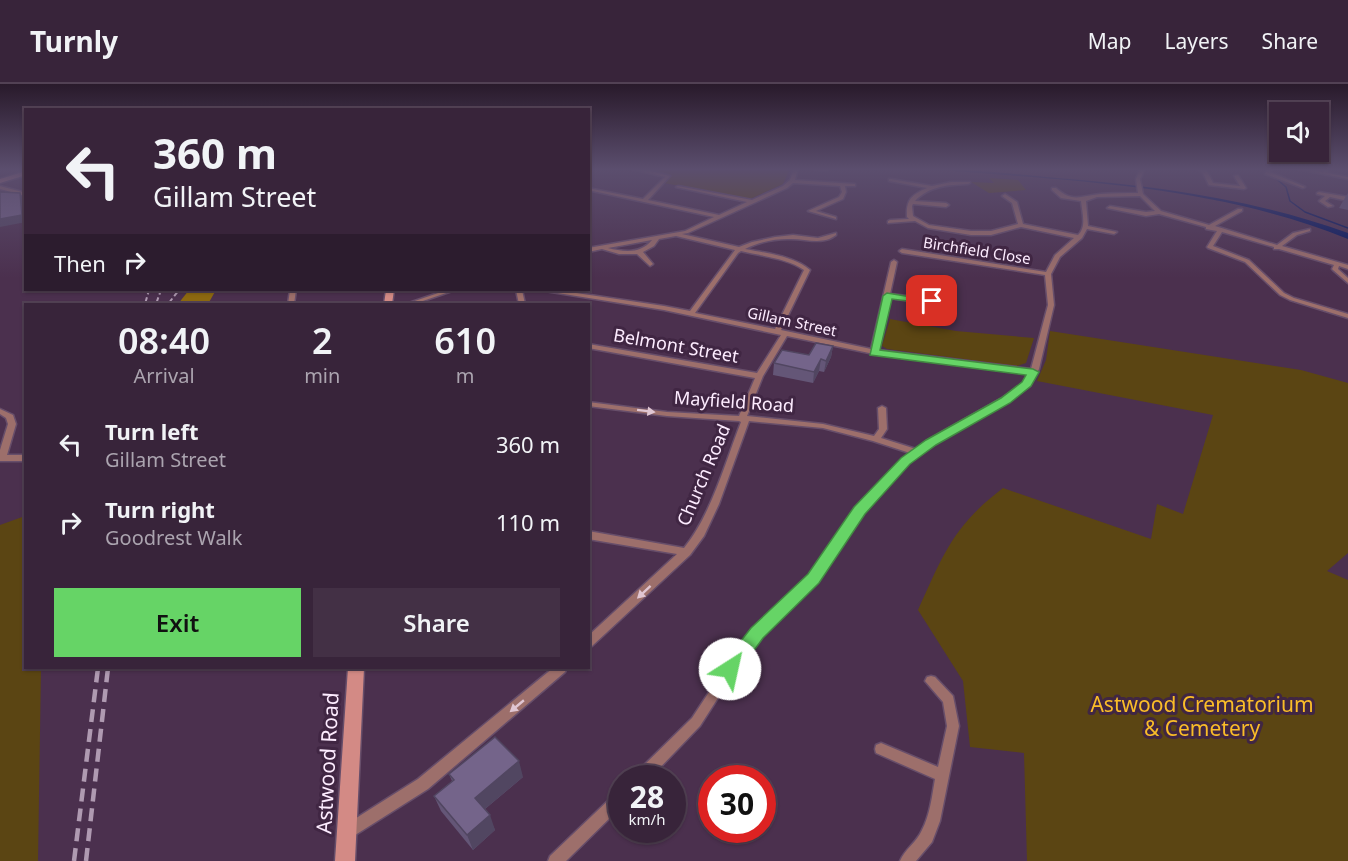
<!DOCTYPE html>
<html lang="en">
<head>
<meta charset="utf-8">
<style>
  :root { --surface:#38243a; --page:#433045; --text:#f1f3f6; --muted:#aba4af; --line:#524154; --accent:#66d466 }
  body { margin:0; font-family:"Noto Sans",sans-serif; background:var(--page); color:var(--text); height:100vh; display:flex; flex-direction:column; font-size:22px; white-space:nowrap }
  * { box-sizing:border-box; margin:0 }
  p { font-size:20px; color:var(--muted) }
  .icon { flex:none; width:33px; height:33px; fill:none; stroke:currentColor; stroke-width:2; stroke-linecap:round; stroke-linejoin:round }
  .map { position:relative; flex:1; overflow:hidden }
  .drawer { position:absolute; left:24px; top:219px; width:566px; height:366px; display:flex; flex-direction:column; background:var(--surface); border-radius:0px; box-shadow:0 2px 4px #0004,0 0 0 2px var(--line) }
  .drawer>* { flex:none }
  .banner { position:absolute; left:24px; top:24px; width:566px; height:183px; border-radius:0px; box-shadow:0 2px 4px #0004,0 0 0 2px var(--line); background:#38243a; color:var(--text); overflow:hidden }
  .buttons { position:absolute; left:1269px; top:18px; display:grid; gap:12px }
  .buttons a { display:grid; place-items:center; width:60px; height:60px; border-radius:0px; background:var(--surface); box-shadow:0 2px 4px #0004,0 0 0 2px var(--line); font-size:30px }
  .speed { position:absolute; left:608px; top:681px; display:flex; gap:12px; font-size:30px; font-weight:700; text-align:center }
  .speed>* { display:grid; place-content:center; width:78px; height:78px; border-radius:50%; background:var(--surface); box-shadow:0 2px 4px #0004,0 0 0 2px var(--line); line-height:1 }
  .speed small { font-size:15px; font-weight:400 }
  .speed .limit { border:9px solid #d22; background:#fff; color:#111 }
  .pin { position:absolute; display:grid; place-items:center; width:51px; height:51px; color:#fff; margin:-26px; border-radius:12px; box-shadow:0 3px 9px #0006 }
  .me { position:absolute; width:66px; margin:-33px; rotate:35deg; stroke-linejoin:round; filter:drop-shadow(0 0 4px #0008) }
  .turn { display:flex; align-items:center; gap:21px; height:126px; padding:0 30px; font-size:27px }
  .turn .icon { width:78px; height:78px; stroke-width:2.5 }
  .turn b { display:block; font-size:42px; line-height:51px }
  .then { display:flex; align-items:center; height:57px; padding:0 30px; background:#0003; gap:12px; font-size:22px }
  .eta { display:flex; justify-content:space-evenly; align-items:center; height:102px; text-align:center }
  .eta b { font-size:36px; font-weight:600; line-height:42px }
  .cta { display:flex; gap:12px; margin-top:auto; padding:12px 30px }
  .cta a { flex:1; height:69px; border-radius:0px; background:var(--accent); color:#111; font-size:24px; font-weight:600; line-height:69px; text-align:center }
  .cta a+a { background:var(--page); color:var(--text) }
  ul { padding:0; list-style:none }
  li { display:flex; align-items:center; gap:18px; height:78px; padding:0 30px }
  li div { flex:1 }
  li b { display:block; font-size:22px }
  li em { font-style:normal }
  header { display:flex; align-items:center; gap:36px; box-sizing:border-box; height:84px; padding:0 30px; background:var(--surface); border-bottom:2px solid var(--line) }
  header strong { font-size:28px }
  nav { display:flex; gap:33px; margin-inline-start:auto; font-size:21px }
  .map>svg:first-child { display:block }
</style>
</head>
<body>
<header>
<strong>Turnly</strong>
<nav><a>Map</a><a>Layers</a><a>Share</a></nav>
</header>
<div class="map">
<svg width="1348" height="777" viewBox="0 0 1348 777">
  <rect width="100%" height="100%" fill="#4b304e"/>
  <!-- green -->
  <path fill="#5b4513" d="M645,85H790L783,100L750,115L664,99L672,91Z
    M989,94L1018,96L1026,106L989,109L971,98L994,99Z
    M890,235L956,247L1034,254L1026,279L1017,282L887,265L882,262Z
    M1050,247L1301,286L1348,299V469L1327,487L1348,496V777H1027L1024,669L970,663L963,597L918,526C943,471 953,442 1003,404L1151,455L1157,420L1183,430L1213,331L1037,297L1046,276Z
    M25,432L26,584H41L38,777H0V441Z"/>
  <!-- forest -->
  <path fill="#8c6810" d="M189,206H216L208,220H178Z"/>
  <!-- water -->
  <path fill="#00145e" d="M929,85C972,85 1014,90 1057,94C1157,102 1253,115 1348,149V155C1215,101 1071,97 929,85Z"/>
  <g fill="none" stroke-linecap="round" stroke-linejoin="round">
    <!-- stream -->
    <path stroke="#00145e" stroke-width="1.5" d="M1273,92L1286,103L1290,117L1305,128L1348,144"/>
    <defs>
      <path id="minor" d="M632,85H643L670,92L648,116L719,131L747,118L676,103L678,102L752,116L783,102L790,96L794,85H798L795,96L855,100V102H845L846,108L843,115L816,127L836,133V135L808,127L839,113L842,108L840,102L793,99L787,104L688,149L682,150L739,163L752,158L775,153L793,151L818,154L836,149V151C822,162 805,154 788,155C774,155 759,158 745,165C766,169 794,172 810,186L781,246L871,265L891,178L894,176L897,178L890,210L930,215L943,206L948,207L934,218L932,226L929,228L926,226L927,219L889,214L878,266L1031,285L1048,221L1045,191L902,169L899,167L902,165L1046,188L1055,171L1074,154L1021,143L991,151H971L928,144L915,137L888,139V137L890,136L909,135L907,133C906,116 911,111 927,104L889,97V95H891L932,102L951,98H970V99L968,100C948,101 929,102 915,117L946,119L949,121L946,123L913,120L912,122L913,132L929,141L971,147H991L1018,140L1012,119L1002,112L1005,110L1017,118L1023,140L1078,151C1087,143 1082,128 1081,117L1061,114L1052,106V104H1056C1073,119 1080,112 1100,110C1113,109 1126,109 1138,109L1136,95L1140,85H1145L1140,95L1143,110L1161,127L1209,141L1238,125H1242V127L1215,142L1277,161L1293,149L1310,145V147L1297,151L1282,162L1348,181V185L1339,182L1338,185L1348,194V199L1333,186L1332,185L1334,181L1279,165H1274V163L1222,148L1213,162L1249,176L1284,209L1294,214L1348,230V234L1290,216L1280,211L1245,178L1208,164L1207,163L1217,147L1206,145V143L1159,130L1146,132L1107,124L1110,122L1146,128L1155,127L1140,112L1097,113L1086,117L1088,142L1117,148L1114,150L1087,145L1082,154L1060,173L1051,190L1054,221L1039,285L1030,302L1008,318L934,360L909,379L863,429L817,498L748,567L700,642L650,694H635L636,689L692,634L740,561L809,492L857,425L903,375L910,369L873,357L823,344L749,337L719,420L704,452L690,471L592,562L588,564V552L677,470L588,455V447L684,464C711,431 725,379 741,338L739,337L667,332L588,322V318L667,328L739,332L755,294L588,264V260L757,289L781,251L664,226L545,207L544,206H556L664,222L690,227L735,166L676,152L659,155L654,162L643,168L653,180L650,182L637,170H619L602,165L588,168V164L685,147L714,133L588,106V104L643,115L665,93ZM652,156C641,170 624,168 608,164ZM741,167C761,172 787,174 804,186L775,245L695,229L738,169ZM787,252L874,270L1029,290L1024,299L1002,314L928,356L916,365L881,354L887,345L886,324L882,322L878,324L879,345L874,352L823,340L747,332L763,292Z
        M810,85H829V86L827,87Z
        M1198,85L1207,87L1213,99L1240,102L1234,92L1238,91L1246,104L1244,105L1209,101L1203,89Z
        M1268,85H1273L1270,88L1305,103L1303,104L1265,90Z
        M1298,85H1309L1323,88L1325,85H1329L1328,89L1348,93V95Z
        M0,102L26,109V112L0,105Z
        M1319,108L1348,113V117L1330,113L1325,117L1333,122L1328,123L1319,117L1325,112L1317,110V109Z
        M290,206H296L294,220H288Z
        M447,206H455L414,220H406Z
        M516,206H522L525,220H519Z
        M0,325L13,331L16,340L7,371H26V377H0V366L8,340L6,334L0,330Z
        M553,584H567L565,588L428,705L352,753L347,755L342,753L340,748L342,743L418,695Z
        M931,592L935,593L953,612L959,642L940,737L932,758L916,777H900C905,765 917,758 922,746C930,731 932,712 935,695L876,669L875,665L876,661L881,659L938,683L947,642L943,618L925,597L927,593Z
        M621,707V723L566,777H548L550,772L616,709Z"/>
      <path id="secondary" d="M26,87V91L0,99V95Z
        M386,206H394L392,220H384Z
        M348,584H364L355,777H335Z"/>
    </defs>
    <!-- minor casing -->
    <use href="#minor" stroke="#674e6a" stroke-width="3"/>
    <!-- secondary casing -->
    <use href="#secondary" stroke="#674e6a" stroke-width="3"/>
    <!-- minor -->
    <use href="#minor" fill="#9d6f6b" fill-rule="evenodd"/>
    <!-- secondary -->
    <use href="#secondary" fill="#d38a85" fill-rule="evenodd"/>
    <!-- rail-far1 -->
    <path stroke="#af9ab1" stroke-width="2" stroke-dasharray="7 3" stroke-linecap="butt" d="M145,220L149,206
      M156,220L161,206
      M168,220L179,206"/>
    <!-- rail -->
    <path stroke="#af9ab1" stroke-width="4.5" stroke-dasharray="13 7" stroke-linecap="butt" d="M74,777L98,584
      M86,777L108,584"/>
  </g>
  <!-- wall -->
  <path fill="#645677" d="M1348,109V126L1339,124L1346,112Z
    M833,262L831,273L824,288L819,287L813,299L773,291L774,279L809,271Z
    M449,690L523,693L485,725L495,746L473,766L441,727L434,712L452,697Z"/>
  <!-- shaded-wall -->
  <path fill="#514661" d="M20,109L24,116L26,138L0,143V135Z
    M833,262L831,273L824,288L826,277Z
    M821,275L819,287L813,299L814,288Z
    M519,677L523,693L480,729L475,714Z
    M490,731L495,746L473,766L467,751Z"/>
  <!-- building -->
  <path fill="#74648a" stroke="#514661" stroke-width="1.5" d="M0,108L20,109L22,131L0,135Z
    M816,259L833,262L826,277L821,275L814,288L774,279L782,266L809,271Z
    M495,653L519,677L475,714L490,731L467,751L434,712L454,696L449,690Z"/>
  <!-- one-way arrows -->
  <defs><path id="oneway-solid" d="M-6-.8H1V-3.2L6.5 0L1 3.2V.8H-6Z" transform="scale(1.5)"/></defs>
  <g fill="#e0c6d3">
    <use href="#oneway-solid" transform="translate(646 327) rotate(7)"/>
    <use href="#oneway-solid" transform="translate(644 508) rotate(137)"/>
    <use href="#oneway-solid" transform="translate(517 622) rotate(140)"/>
  </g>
  <!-- sky -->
  <linearGradient id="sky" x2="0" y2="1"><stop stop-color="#291a2b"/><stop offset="0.44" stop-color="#5b4e6e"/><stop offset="1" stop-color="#5b4e6e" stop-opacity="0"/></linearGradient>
  <rect width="1348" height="194" fill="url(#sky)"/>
  <!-- route -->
  <path fill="#66d466" stroke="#428a42" stroke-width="1.5" d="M887,209L936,217L932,220L892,215L880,266L1033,285L1039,288L1031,302L1010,319L936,361L910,380L865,430L819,499L763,554L736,591L730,593L723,591L721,585L723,580L751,544L808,490L854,423L901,374L926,356L1001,314L1022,298L1026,291L870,271L883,212Z"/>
  <g text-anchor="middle" stroke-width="6" stroke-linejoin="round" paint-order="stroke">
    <!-- far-street labels -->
    <g font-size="15" fill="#fdecff" stroke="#402643">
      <text transform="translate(977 167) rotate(9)" y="5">Birchfield Close</text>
      <text transform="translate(792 238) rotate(12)" y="5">Gillam Street</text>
    </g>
    <!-- street labels -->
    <g font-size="18" fill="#fdecff" stroke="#402643">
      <text transform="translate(676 262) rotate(10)" y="6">Belmont Street</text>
      <text transform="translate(734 318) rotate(4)" y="6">Mayfield Road</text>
      <text transform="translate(704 391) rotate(-67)" y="6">Church Road</text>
    </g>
    <!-- near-park labels -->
    <g font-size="21" fill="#fabd28" stroke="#402643">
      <text x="1202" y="628">Astwood Crematorium<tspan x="1202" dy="24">&amp; Cemetery</tspan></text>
    </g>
    <!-- near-street labels -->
    <g font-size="21" fill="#fdecff" stroke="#402643">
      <text transform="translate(328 679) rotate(-87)" y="7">Astwood Road</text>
    </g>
  </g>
</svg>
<div class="buttons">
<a><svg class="icon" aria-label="sound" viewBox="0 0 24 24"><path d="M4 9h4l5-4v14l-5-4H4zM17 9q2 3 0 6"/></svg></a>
</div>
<div class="speed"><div>28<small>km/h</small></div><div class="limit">30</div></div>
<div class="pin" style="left:932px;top:217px;background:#d93025"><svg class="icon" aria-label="arrive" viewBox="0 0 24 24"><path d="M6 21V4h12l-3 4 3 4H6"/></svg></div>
<svg class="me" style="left:730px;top:585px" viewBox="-20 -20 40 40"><circle r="19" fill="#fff"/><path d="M0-13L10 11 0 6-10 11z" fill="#66d466"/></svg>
<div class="banner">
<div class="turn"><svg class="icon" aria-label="left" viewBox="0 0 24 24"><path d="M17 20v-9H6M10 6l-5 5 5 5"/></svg><div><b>360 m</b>Gillam Street</div></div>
<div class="then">Then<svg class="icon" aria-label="right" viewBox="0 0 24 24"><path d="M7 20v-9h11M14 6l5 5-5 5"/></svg></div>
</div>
<section class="drawer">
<div class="eta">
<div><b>08:40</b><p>Arrival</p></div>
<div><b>2</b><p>min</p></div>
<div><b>610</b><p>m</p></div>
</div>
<ul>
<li><svg class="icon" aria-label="left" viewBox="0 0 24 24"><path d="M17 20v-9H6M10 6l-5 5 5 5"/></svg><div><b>Turn left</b><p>Gillam Street</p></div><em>360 m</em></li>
<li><svg class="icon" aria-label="right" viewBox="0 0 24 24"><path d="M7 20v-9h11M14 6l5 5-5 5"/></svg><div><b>Turn right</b><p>Goodrest Walk</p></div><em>110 m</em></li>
</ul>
<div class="cta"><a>Exit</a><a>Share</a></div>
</section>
</div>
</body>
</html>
